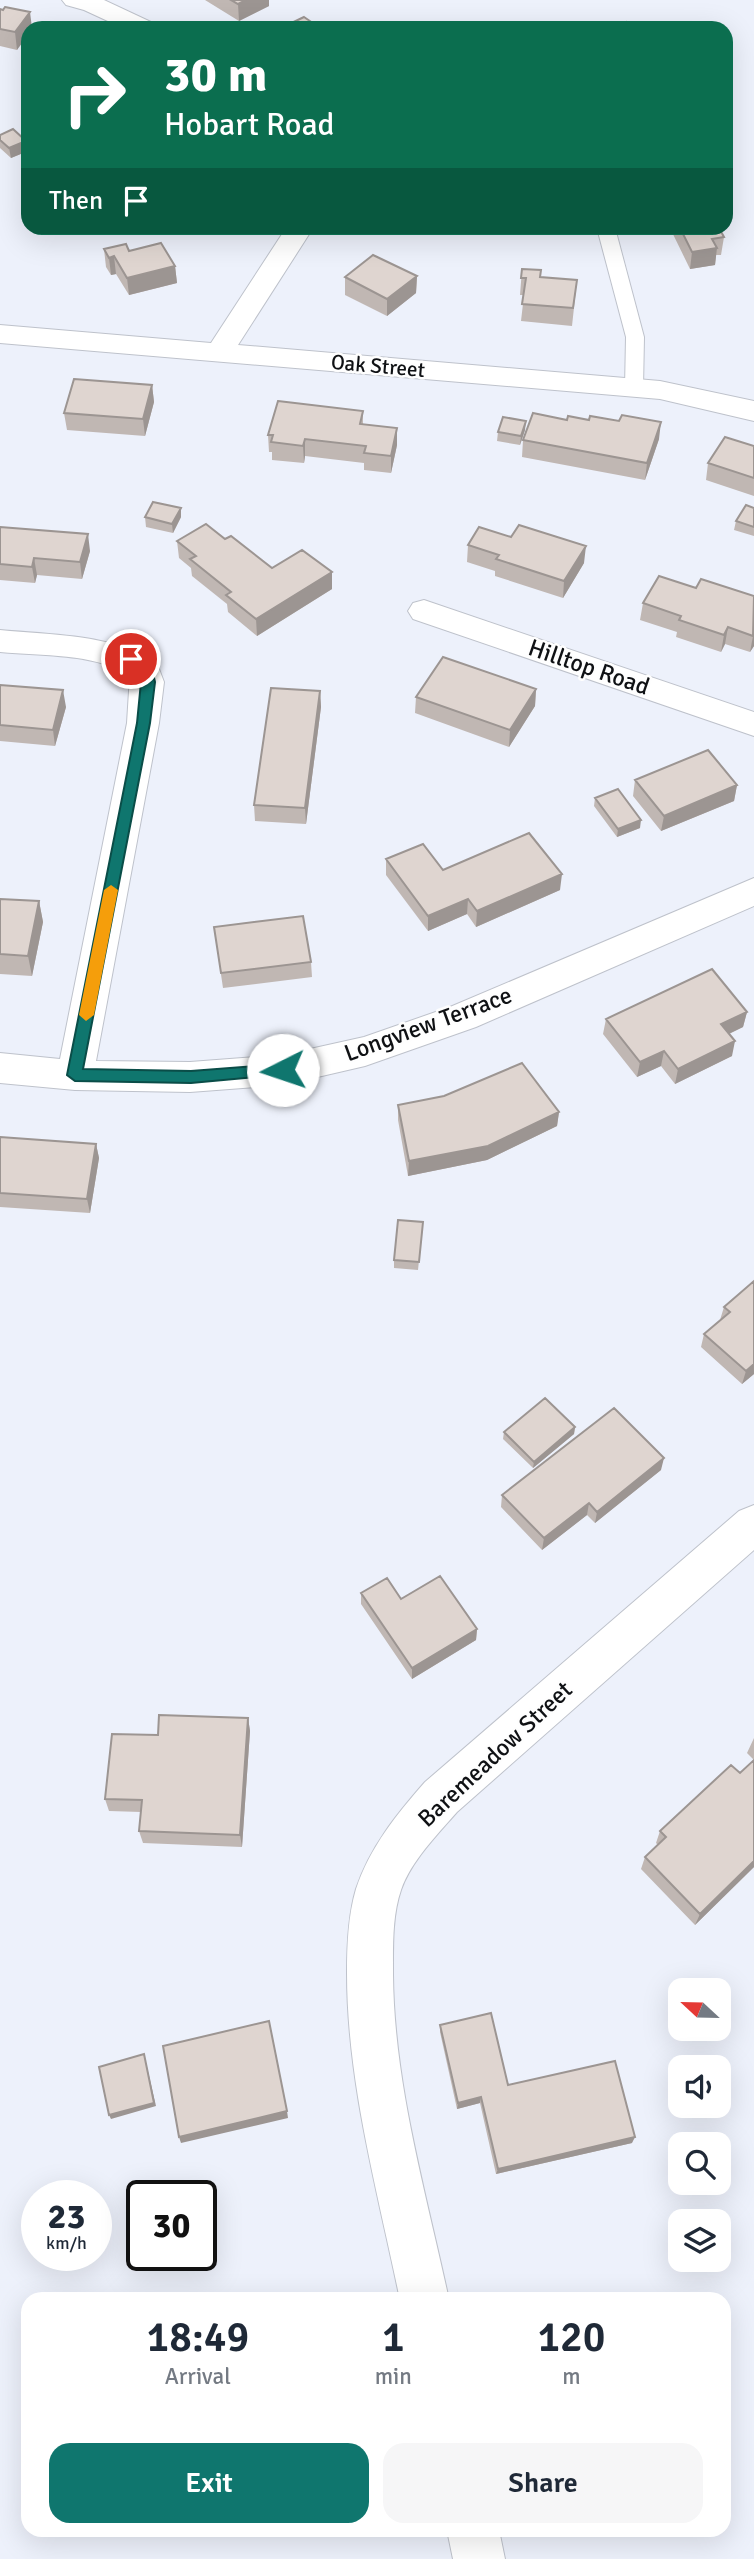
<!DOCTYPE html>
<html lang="en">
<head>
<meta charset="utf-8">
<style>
  :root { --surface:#fff; --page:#f6f6f7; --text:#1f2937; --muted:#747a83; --accent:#0f766e }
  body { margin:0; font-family:Signika,sans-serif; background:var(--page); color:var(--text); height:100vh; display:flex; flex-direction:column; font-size:26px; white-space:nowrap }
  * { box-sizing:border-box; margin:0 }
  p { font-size:23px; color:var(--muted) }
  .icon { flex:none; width:38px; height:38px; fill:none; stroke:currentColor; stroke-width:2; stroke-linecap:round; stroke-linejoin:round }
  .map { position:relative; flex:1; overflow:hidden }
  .panel { position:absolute; left:21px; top:2292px; width:710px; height:245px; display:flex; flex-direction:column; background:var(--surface); border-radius:21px; box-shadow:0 7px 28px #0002 }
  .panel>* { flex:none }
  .top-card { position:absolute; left:21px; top:21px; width:712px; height:214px; border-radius:21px; box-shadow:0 7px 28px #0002; background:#0b6e4f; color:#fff; overflow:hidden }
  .needle { width:46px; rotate:292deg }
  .controls { position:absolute; left:668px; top:1978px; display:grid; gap:14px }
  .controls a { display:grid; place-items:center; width:63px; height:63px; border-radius:14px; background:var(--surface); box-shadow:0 7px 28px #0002; font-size:35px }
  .speed { position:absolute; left:21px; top:2180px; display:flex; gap:14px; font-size:35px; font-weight:700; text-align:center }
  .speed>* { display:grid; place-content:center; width:91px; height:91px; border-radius:50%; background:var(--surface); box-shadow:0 7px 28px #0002; line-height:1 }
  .speed small { font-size:18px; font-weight:400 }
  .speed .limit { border:4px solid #111; border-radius:10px; background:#fff; color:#111 }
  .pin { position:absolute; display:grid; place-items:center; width:60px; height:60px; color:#fff; margin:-30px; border:4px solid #fff; border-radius:50%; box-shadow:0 2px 7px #0007 }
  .me { position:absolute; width:77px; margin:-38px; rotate:266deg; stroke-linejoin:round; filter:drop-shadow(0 0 5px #0008) }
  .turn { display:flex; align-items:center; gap:24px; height:147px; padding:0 28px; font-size:32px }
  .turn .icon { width:91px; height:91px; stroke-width:2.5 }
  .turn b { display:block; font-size:49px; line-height:60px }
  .then { display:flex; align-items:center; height:66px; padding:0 28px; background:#0003; gap:14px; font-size:26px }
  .eta { display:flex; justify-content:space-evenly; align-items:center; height:119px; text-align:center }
  .eta b { font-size:42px; font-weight:600; line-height:49px }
  .primary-button { display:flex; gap:14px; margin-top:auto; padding:14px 28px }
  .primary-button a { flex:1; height:80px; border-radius:21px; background:var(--accent); color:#fff; font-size:28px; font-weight:600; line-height:80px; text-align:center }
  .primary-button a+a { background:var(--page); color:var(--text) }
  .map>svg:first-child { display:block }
</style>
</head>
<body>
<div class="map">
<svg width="754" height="2559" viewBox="0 0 754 2559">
  <rect width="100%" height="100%" fill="#edf1fb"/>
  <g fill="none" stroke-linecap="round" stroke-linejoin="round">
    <defs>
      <path id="lane" d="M597,228H615L644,337L643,388L634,394L625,388L626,337Z"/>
      <path id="street" d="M62,0H104L153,23L157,28H123L84,10L66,5Z
        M286,228H313L238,345L660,381L754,401V421L660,399L0,343V325L211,343Z
        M424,600L754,712V736L413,619L408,611L413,603Z
        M0,630C53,635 108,634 156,661L164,682L159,723L96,1061L190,1062L283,1055L364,1037L450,1007L754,878V906L476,1027L365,1066L283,1085L190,1092L75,1090L0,1083V1053L60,1059L127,723L130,675C92,653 43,656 0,652Z
        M754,1505V1550L457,1812C437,1835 411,1861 401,1890C392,1916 393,1947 393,1975C394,2085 426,2192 449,2300H400C378,2192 347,2084 347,1973C347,1945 348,1916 356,1889C370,1847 397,1814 425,1782L739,1511Z
        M447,2530H499L505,2559H453Z"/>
    </defs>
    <!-- lane casing -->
    <use href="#lane" stroke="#bec2cb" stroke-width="2"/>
    <!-- street casing -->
    <use href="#street" stroke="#bec2cb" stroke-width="2"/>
    <!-- lane -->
    <use href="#lane" fill="#fff" fill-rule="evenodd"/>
    <!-- street -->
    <use href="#street" fill="#fff" fill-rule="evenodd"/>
  </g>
  <!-- wall -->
  <path fill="#c0b7b3" d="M205,0H269V6L239,21Z
    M0,9L30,12L17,50L0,46Z
    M0,135L28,151L11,158L0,148Z
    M670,228H719L724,237L721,255H716L715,265L690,269Z
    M104,249L129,251L175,266L177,283L129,295L116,274L111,275L106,267Z
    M522,269L540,277L577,280L572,326L521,321L524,295H520Z
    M417,276L416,293L387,316L345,295V277Z
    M152,385L154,402L145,436L67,430L64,413Z
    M363,411V425L397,445L391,473L364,470V463L305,456L304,463L272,460V452H269L268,435Z
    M567,420H589L659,439L645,480L522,457L523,440Z
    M525,430L520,445L497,441L498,432Z
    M754,446V496L706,480L708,463Z
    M754,508V536L734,530L736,521Z
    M145,517H181L173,533L146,527Z
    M0,527L90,551L82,579L37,575L35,583L0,580Z
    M225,539L272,568L332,572V589L257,636L228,612L227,604L192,576L191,568L179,558L177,541Z
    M468,545L584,563L563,598L495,576V571L467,562Z
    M696,588L754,596V646L750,652L725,644L721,652L676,637L677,632L640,620L643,603Z
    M0,685L66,707L55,746L0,741Z
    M536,689L535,706L509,747L415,713L416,697Z
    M320,691L321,707L306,824L255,821L254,805Z
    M635,780L737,785L734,801L661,831L633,796Z
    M595,798L640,828L617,837L594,806Z
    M386,859L443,870L560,890L476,927L467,914L428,931L386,875Z
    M0,899L39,901L43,922L32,976L0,974Z
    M214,927L311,962L312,977L223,988Z
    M747,1012L743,1027L729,1034L732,1056L675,1084L661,1066L637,1077L603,1034L606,1019Z
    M398,1105L559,1112L557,1126L487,1160L408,1176L398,1120Z
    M0,1137L96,1144L99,1158L90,1213L0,1207Z
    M423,1222L418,1270L394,1268V1260Z
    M754,1281V1374L742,1384L701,1347L704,1334L720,1320L724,1307Z
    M575,1427L574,1434L533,1468L503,1439L504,1432Z
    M661,1470L595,1523L587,1515L542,1550L501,1507L502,1495Z
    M361,1593L401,1599L477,1629L476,1640L412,1679L361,1604Z
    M248,1718L250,1731L242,1847L143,1843L139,1831L141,1812L109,1811L105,1799L158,1735Z
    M754,1738V1867L695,1925L641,1869L645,1857L658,1845L656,1843L660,1831L740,1773L754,1760L747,1753Z
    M440,2025L508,2085L632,2143L496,2174L480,2103L457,2109L440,2032Z"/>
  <!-- shaded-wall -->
  <path fill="#9c9592" d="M246,0H269V6L239,21L238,4Z
    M30,12L32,28H28V35L17,50L15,32Z
    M26,141L28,151L11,158L9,148Z
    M717,248L715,265L690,269L692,252Z
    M114,256L116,274L111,275L109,258Z
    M175,266L177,283L129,295L127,278Z
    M417,276L416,293L387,316V299Z
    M152,385L154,402L145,436L143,419Z
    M526,421L525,430L520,445L521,436Z
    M661,422L659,439L645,480L647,463Z
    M397,428V445L391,473V456Z
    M305,439V456L304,463L303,446Z
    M181,508V517L173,533L172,524Z
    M88,534L90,551L82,579L80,562Z
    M586,546L584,563L563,598L564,581Z
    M34,558L37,575L35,583L32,567Z
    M332,572V589L257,636L256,619Z
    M728,627L725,644L721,652L724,635Z
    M754,635V646L750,652L753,636Z
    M536,689L535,706L509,747L510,730Z
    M63,690L66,707L55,746L53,730Z
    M320,691L321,707L306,824L305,808Z
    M737,785L734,801L661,831L664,816Z
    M641,820L640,828L617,837L618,829Z
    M562,874L560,890L476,927L477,911Z
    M468,899L467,914L428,931V916Z
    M39,901L43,922L32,976L28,956Z
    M747,1012L743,1027L718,1039L721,1024Z
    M735,1041L732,1056L675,1084L678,1069Z
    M664,1051L661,1066L637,1077L640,1062Z
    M559,1112L557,1126L487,1160L408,1176L409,1161Z
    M96,1144L99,1158L90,1213L87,1199Z
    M754,1364V1374L742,1384L746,1371Z
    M575,1427L574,1434L533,1468L534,1462Z
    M664,1458L661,1470L595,1523L597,1512Z
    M589,1503L587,1515L542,1550L544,1538Z
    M477,1629L476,1640L412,1679V1668Z
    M248,1718L250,1731L242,1847L240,1835Z
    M754,1861V1867L695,1925L700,1914Z
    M144,2054L156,2106L111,2119L109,2115Z
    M481,2097L480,2103L457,2109L458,2103Z
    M287,2111L288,2118L181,2143L179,2137Z
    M635,2137L632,2143L496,2174L498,2169Z"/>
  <!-- building -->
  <path fill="#dfd5d0" stroke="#9c9592" stroke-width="2" d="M231,0H246L238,4Z
    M5,7L30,12L15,32L0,29V9L3,10Z
    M304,17L320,28H281Z
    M627,22L653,28H623Z
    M13,129L26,141L9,148L0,140V135Z
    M680,228H719L724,237L712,239L717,248L692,252Z
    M161,243L175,266L127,278L114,256L109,258L104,249L126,244L129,251Z
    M373,255L417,276L387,299L345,277Z
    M522,269L541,270L540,277L577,280L573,308L522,304L526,278H521Z
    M74,379L152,385L143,419L64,413Z
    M278,401L363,411L360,424L397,428L391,456L364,453L366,446L305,439L303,446L271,442L273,435H268Z
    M533,413L567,420L568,416L589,420L590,416L619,421L622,415L661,422L647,463L523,440Z
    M503,417L526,421L521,436L498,432Z
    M725,437L754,446V478L708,463Z
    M153,502L181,508L172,524L145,517Z
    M746,505L754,508V527L736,521Z
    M206,524L225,539L231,536L272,568L302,550L332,572L256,619L226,595L231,592L190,559L196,556L177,541Z
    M519,525L586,546L564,581L496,559L499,555L468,545L479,527L511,537Z
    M0,527L88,534L80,562L34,558L32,567L0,564Z
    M659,576L696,588L701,579L754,596L753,636L728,627L724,635L679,620L681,616L643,603Z
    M443,657L536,689L510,730L416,697Z
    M0,685L63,690L53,730L0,725Z
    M271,688L320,691L305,808L254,805Z
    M708,750L737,785L664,816L635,780Z
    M618,789L641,820L618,829L595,798Z
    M529,833L562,874L477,911L468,899L428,916L386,859L423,844L443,870Z
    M0,899L39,901L28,956L0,954Z
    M303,916L311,962L221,973L214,927Z
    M712,969L747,1012L721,1024L735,1041L678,1069L664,1051L640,1062L606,1019Z
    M522,1063L559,1112L488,1146L409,1161L398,1105L444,1096Z
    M0,1137L96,1144L87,1199L0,1193Z
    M398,1220L423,1222L419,1262L394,1260Z
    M754,1281V1364L746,1371L704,1334L730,1312L724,1307Z
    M545,1398L575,1427L534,1462L504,1432Z
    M614,1408L664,1458L597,1512L589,1503L544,1538L502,1495Z
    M440,1576L477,1629L412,1668L361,1593L387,1578L401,1599Z
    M159,1715L248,1718L240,1835L139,1831L142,1800L105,1799L112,1734L158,1735Z
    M754,1760V1861L700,1914L645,1857L666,1837L660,1831L731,1765L740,1773Z
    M491,2013L508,2085L615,2061L635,2137L498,2169L481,2097L458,2103L440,2025Z
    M269,2021L287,2111L179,2137L163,2046Z
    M144,2054L154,2103L109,2115L99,2067Z"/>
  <!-- route -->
  <path fill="#0f766e" stroke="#0a4d48" stroke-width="2" d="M131,654L152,669L155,682L150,723L83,1069L191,1071L283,1064L290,1070L288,1074L191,1083L75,1081L67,1075L137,723L141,682L139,672L124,659Z"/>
  <!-- slow -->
  <path fill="#f59e0b" d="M111,885L118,890L94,1015L86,1021L79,1015L104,890Z"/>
  <g text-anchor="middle" stroke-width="5" stroke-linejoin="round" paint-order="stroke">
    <!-- far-street labels -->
    <g font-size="21" fill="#0f1114" stroke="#fefefe">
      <text transform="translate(378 366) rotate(5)" y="7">Oak Street</text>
    </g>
    <!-- street labels -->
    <g font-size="24" fill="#0f1114" stroke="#fefefe">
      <text transform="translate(589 667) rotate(19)" y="8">Hilltop Road</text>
      <text transform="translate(428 1024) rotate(-20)" y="8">Longview Terrace</text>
      <text transform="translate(495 1754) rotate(-43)" y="8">Baremeadow Street</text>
    </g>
  </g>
</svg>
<div class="controls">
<a><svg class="needle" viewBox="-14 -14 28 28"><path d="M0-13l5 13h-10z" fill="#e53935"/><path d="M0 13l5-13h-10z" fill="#747a83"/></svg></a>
<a><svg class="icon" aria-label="sound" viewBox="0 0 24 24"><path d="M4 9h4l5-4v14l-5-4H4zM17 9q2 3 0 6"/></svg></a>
<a><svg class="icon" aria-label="search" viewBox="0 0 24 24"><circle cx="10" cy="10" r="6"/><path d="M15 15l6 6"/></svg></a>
<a><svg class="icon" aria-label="layers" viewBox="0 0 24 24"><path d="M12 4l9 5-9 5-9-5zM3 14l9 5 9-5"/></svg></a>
</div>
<div class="speed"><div>23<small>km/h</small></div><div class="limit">30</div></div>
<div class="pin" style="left:131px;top:659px;background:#d93025"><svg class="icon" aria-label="arrive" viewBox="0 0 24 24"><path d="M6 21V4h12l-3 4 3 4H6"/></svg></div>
<svg class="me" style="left:283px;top:1070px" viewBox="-20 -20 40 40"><circle r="19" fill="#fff"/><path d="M0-13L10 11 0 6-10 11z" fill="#0f766e"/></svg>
<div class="top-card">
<div class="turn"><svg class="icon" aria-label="right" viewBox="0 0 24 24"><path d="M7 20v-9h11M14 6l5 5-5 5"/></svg><div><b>30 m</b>Hobart Road</div></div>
<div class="then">Then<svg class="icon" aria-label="arrive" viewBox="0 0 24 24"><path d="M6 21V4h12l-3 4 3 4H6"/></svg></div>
</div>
<section class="panel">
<div class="eta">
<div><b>18:49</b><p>Arrival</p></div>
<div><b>1</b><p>min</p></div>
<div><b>120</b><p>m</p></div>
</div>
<div class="primary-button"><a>Exit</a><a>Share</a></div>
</section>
</div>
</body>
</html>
